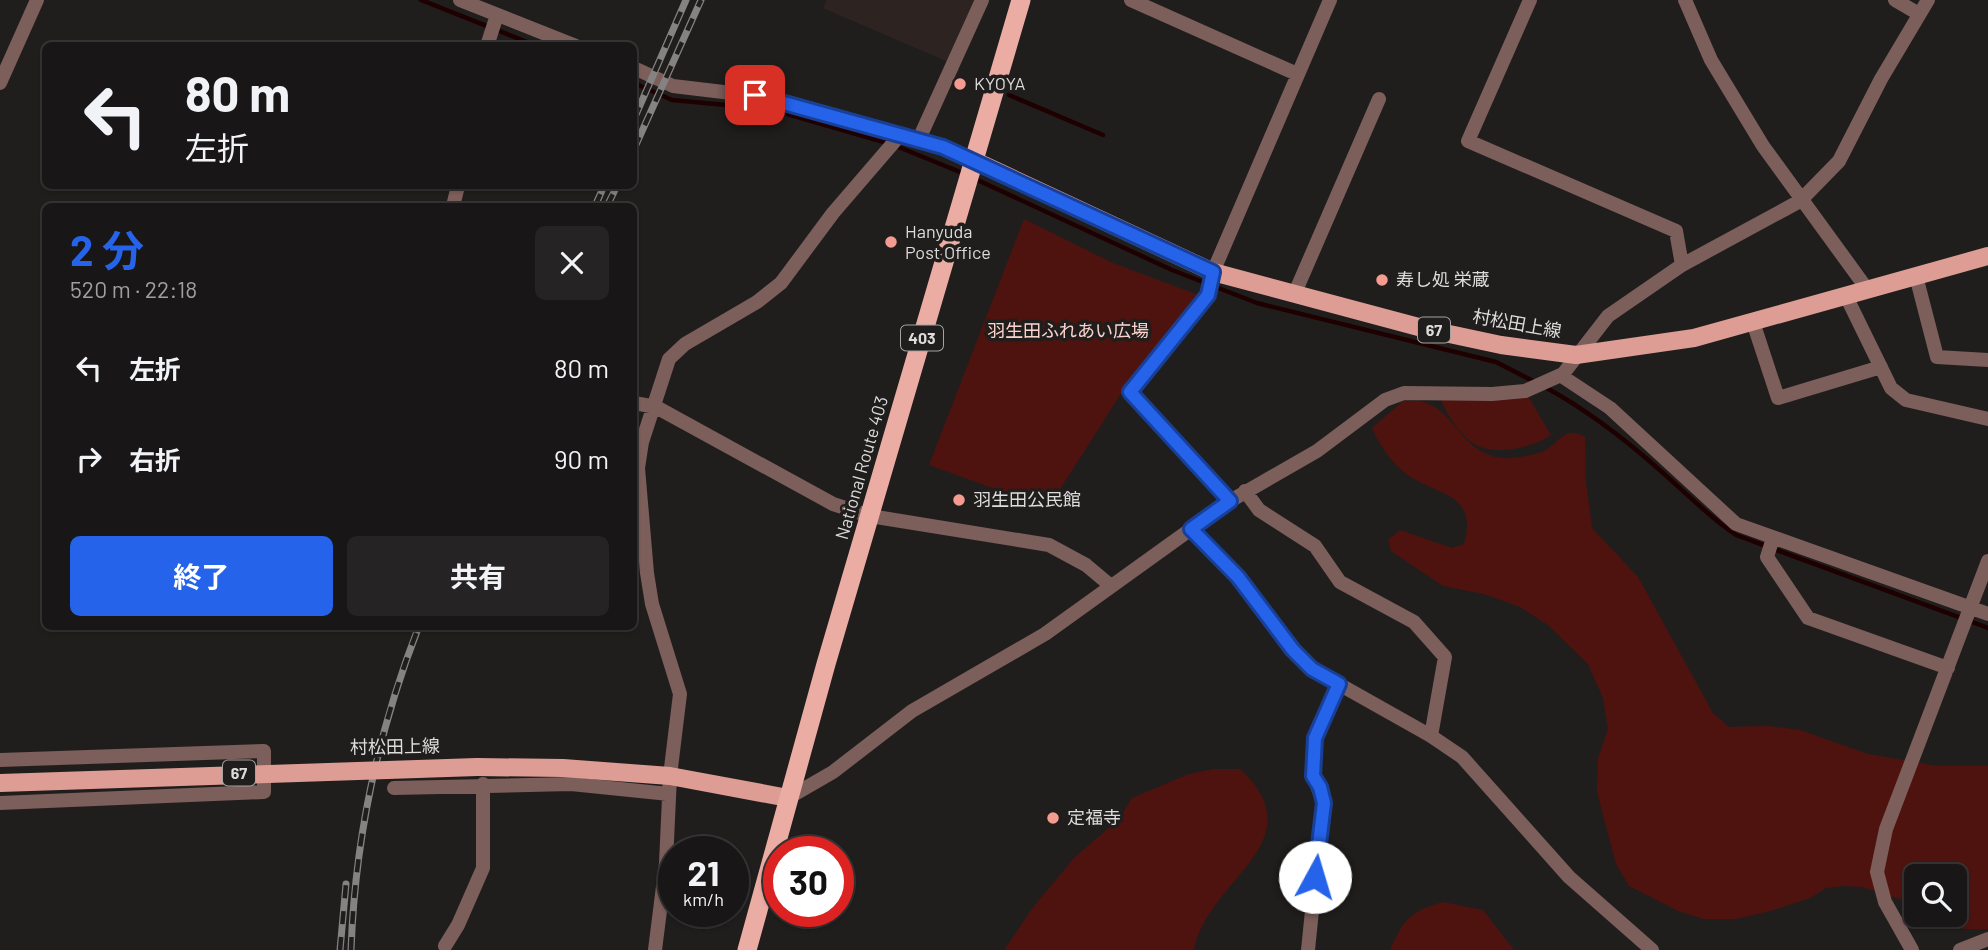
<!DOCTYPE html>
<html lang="ja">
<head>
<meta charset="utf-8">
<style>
  :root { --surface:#181616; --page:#252323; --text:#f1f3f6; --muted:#9f9fa1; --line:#363535; --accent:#2563eb }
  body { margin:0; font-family:Barlow,"Noto Sans JP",sans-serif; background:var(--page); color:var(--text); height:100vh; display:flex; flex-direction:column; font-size:26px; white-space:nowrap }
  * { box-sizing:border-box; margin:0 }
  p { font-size:23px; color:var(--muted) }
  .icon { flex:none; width:38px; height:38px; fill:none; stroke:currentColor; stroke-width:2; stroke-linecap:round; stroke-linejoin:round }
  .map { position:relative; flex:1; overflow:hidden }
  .details { position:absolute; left:42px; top:203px; width:595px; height:427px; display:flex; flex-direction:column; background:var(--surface); border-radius:10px; box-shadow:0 2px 5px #0004,0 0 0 2px var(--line) }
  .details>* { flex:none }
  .guide { position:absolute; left:42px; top:42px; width:595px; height:147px; border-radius:10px; box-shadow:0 2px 5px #0004,0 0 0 2px var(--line); background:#181616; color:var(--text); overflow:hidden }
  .tools { position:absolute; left:1904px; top:864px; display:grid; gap:14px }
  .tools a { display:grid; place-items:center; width:63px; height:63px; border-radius:10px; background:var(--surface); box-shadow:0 2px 5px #0004,0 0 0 2px var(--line); font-size:35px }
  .speed { position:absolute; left:658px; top:836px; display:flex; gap:14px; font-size:35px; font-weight:700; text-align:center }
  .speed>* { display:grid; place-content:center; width:91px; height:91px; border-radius:50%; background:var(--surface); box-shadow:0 2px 5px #0004,0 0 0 2px var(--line); line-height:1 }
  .speed small { font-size:18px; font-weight:400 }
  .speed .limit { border:10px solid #d22; background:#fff; color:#111 }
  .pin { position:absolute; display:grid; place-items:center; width:60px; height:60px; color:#fff; margin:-30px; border-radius:14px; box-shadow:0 4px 10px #0006 }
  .me { position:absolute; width:77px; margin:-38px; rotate:6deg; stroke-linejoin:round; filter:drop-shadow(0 0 5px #0008) }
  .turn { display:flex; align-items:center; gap:24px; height:147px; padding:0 28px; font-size:32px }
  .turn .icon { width:91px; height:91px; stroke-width:2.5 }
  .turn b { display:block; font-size:49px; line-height:60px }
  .round { display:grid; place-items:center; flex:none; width:74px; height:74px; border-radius:10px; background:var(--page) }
  .headline { display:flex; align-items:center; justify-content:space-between; height:119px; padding:0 28px }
  h1 { font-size:42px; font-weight:700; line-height:52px; color:var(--accent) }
  .primary-button { display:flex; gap:14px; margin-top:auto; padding:14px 28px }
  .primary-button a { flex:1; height:80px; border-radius:10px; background:var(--accent); color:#fff; font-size:28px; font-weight:700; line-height:80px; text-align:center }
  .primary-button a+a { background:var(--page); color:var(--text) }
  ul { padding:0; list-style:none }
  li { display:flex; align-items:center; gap:21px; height:91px; padding:0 28px }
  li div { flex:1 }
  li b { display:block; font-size:26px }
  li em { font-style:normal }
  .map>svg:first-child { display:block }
</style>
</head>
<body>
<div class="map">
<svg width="1988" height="950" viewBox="0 0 1988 950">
  <rect width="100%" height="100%" fill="#201e1d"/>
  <!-- built -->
  <path fill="#2d2422" d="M827,0H982L953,64L823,8Z"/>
  <!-- green -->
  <path fill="#4e130f" d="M1024,219L1113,263L1201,296L1122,392L1048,508L929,465Z
    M1525,391L1551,435C1533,448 1493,457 1473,443C1458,433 1444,410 1439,394Z
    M1403,401C1409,401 1418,400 1424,402C1457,413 1461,453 1502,458C1511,459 1536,455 1544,451C1561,442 1564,425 1585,437L1586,481L1592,528L1638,577L1713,713L1729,727L1768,726L1800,730L1868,754L1938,766H1988V929H1964L1940,915H1955V877H1916V904L1862,887L1844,886L1826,888L1810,898L1770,911L1736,919H1704L1678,911L1629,886L1616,864L1597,792L1598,758L1608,729L1603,698L1588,664L1548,625L1520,607L1484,594L1443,586L1391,551L1388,540L1400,530L1452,548L1464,544C1479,491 1435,496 1405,473C1391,462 1379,444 1372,428Z
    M1213,769H1240C1318,842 1207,879 1194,950H1004L1034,906L1074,858L1119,819L1132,798L1189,774Z
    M1443,902L1483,910L1514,950H1390C1404,919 1409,912 1443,902Z"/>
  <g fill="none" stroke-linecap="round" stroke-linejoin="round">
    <!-- stream -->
    <path stroke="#1e0000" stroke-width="4.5" d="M421,0L537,46
      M634,83L672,100L770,109L887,143
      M1009,95L1103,135
      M896,146L965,174
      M973,178L1172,270L1257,303L1496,362L1535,382
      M1543,386C1586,409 1625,439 1662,472C1687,494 1709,517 1736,535L1988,628"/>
    <!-- minor -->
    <path stroke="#7c5e5a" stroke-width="14" d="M460,0L576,46
      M1131,0L1297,74
      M1530,0L1468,141L1676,231L1682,265
      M1685,0L1711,60L1763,146L1867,289
      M1895,0L1919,14
      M487,46L497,15
      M634,68L673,86L773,98L919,139L975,161
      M0,83L37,0
      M919,139L982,0
      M453,206L458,186
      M1916,276L1937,357L1988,360
      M1294,295L1379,99
      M1846,296L1891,388L1906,400L1988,419
      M1753,322L1778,398L1881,367
      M1560,375L1610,408L1736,524L1988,614
      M634,403L656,407L833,504L870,516L1049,545L1086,565L1111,586
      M1245,491L1259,510L1315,546L1340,582L1414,622L1445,657L1431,736
      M1230,501L1130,392L1208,295L1213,272L1330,0
      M1191,529L1238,577L1293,650L1312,669L1431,736L1462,757L1569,877L1652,950
      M1773,538L1767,557L1808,618L1948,668
      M0,760L264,751V792L0,803
      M394,788L571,784L669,794
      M788,798L833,772L912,711L1045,634L1230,501L1317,451L1385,400L1404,393L1492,394L1525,391L1563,374L1608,316L1682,265L1800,201L1839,161L1881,79L1928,0
      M445,946L458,925L483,868V784
      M655,950L666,863L670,776L680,694L652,604L647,573L638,468L642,442L669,359L685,344L757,302L781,283L833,213L901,134
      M1308,950L1323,803C1321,793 1314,781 1313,773C1310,740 1326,713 1339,684
      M1912,950L1885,902L1877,872L1886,829L1988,561
      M1960,950L1988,939"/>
    <!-- primary -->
    <path stroke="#dd9d95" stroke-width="18" d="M975,161L1213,272L1426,329L1501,345L1576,355L1694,338L1988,256
      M477,767L563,768L670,776L788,798"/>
    <!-- trunk -->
    <path stroke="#ebaca4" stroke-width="19" d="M747,950L826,664L1021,0"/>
    <defs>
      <path id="rail" d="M634,119L686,0
        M634,149L701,0
        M595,206L604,186
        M607,206L617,186
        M340,950L346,884
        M351,950C355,838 378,731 419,626"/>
    </defs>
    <!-- rail casing -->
    <use href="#rail" stroke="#848282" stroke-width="7"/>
    <!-- rail -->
    <use href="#rail" stroke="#201e1d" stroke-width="4.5" stroke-dasharray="13" stroke-linecap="butt"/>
    <!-- primary-bridge -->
    <path stroke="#dd9d95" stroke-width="18" d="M0,783L477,767"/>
  </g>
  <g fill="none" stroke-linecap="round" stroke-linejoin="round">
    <defs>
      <path id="route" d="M755,95L943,147L1213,272L1208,295L1130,392L1230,501L1191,529L1238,577L1293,650L1312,669L1339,684L1315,738L1313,776L1320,787L1324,803L1315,877"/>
    </defs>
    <!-- route casing -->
    <use href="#route" stroke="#184099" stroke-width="18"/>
    <!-- route -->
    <use href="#route" stroke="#2563eb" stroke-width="12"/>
  </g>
  <!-- markers -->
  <g fill="#f59c91" stroke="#201e1d" stroke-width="2.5">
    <circle cx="960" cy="84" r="7"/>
    <circle cx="891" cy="242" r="7"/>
    <circle cx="1382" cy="280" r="7"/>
    <circle cx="959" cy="500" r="7"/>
    <circle cx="1053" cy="818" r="7"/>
  </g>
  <g text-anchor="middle" stroke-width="7" stroke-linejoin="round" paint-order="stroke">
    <!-- shield labels -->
    <g fill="#201e1d" stroke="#a4a2a2" stroke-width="2">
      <rect x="1418" y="317.5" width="32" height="25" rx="5"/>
      <rect x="901" y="325.5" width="42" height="25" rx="5"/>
      <rect x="223" y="760.5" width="32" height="25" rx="5"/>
    </g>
    <g font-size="16" font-weight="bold" fill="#dddbdb">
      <text x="1434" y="336">67</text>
      <text x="922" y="344">403</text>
      <text x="239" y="779">67</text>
    </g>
    <!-- poi labels -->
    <g font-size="18" fill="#dddbdb" stroke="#201e1d" text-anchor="start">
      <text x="974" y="90">KYOYA</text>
      <text x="905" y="238">Hanyuda<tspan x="905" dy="21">Post Office</tspan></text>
      <text x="1396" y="286">寿し処 栄蔵</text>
      <text x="973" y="506">羽生田公民館</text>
      <text x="1067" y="824">定福寺</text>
    </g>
    <!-- street labels -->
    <g font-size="18" fill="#dddbdb" stroke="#201e1d">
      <text transform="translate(1517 324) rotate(10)" y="6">村松田上線</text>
      <text transform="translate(862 468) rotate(-74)" y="6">National Route 403</text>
      <text transform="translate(395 747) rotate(-1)" y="6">村松田上線</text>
    </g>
    <!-- park labels -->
    <g font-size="18" fill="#fcd2cc" stroke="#201e1d">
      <text x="1068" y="337">羽生田ふれあい広場</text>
    </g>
  </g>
</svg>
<div class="tools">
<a><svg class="icon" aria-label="search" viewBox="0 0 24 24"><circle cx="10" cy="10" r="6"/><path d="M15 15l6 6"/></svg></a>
</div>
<div class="speed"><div>21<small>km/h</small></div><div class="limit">30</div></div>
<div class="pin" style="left:755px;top:95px;background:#d93025"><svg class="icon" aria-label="arrive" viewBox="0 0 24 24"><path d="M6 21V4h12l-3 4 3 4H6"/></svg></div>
<svg class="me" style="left:1315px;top:877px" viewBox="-20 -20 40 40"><circle r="19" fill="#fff"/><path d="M0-13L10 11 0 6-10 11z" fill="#2563eb"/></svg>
<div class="guide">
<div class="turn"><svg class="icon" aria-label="left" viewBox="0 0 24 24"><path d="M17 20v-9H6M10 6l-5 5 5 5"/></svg><div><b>80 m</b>左折</div></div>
</div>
<section class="details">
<div class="headline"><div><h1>2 分</h1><p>520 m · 22:18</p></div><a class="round"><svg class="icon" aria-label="close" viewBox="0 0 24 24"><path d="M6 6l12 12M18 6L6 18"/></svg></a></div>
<ul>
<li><svg class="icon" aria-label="left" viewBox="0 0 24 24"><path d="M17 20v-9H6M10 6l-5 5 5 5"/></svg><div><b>左折</b></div><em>80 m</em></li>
<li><svg class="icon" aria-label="right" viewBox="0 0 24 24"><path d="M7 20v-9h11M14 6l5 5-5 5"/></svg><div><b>右折</b></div><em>90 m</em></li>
</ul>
<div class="primary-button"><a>終了</a><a>共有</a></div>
</section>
</div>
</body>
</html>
